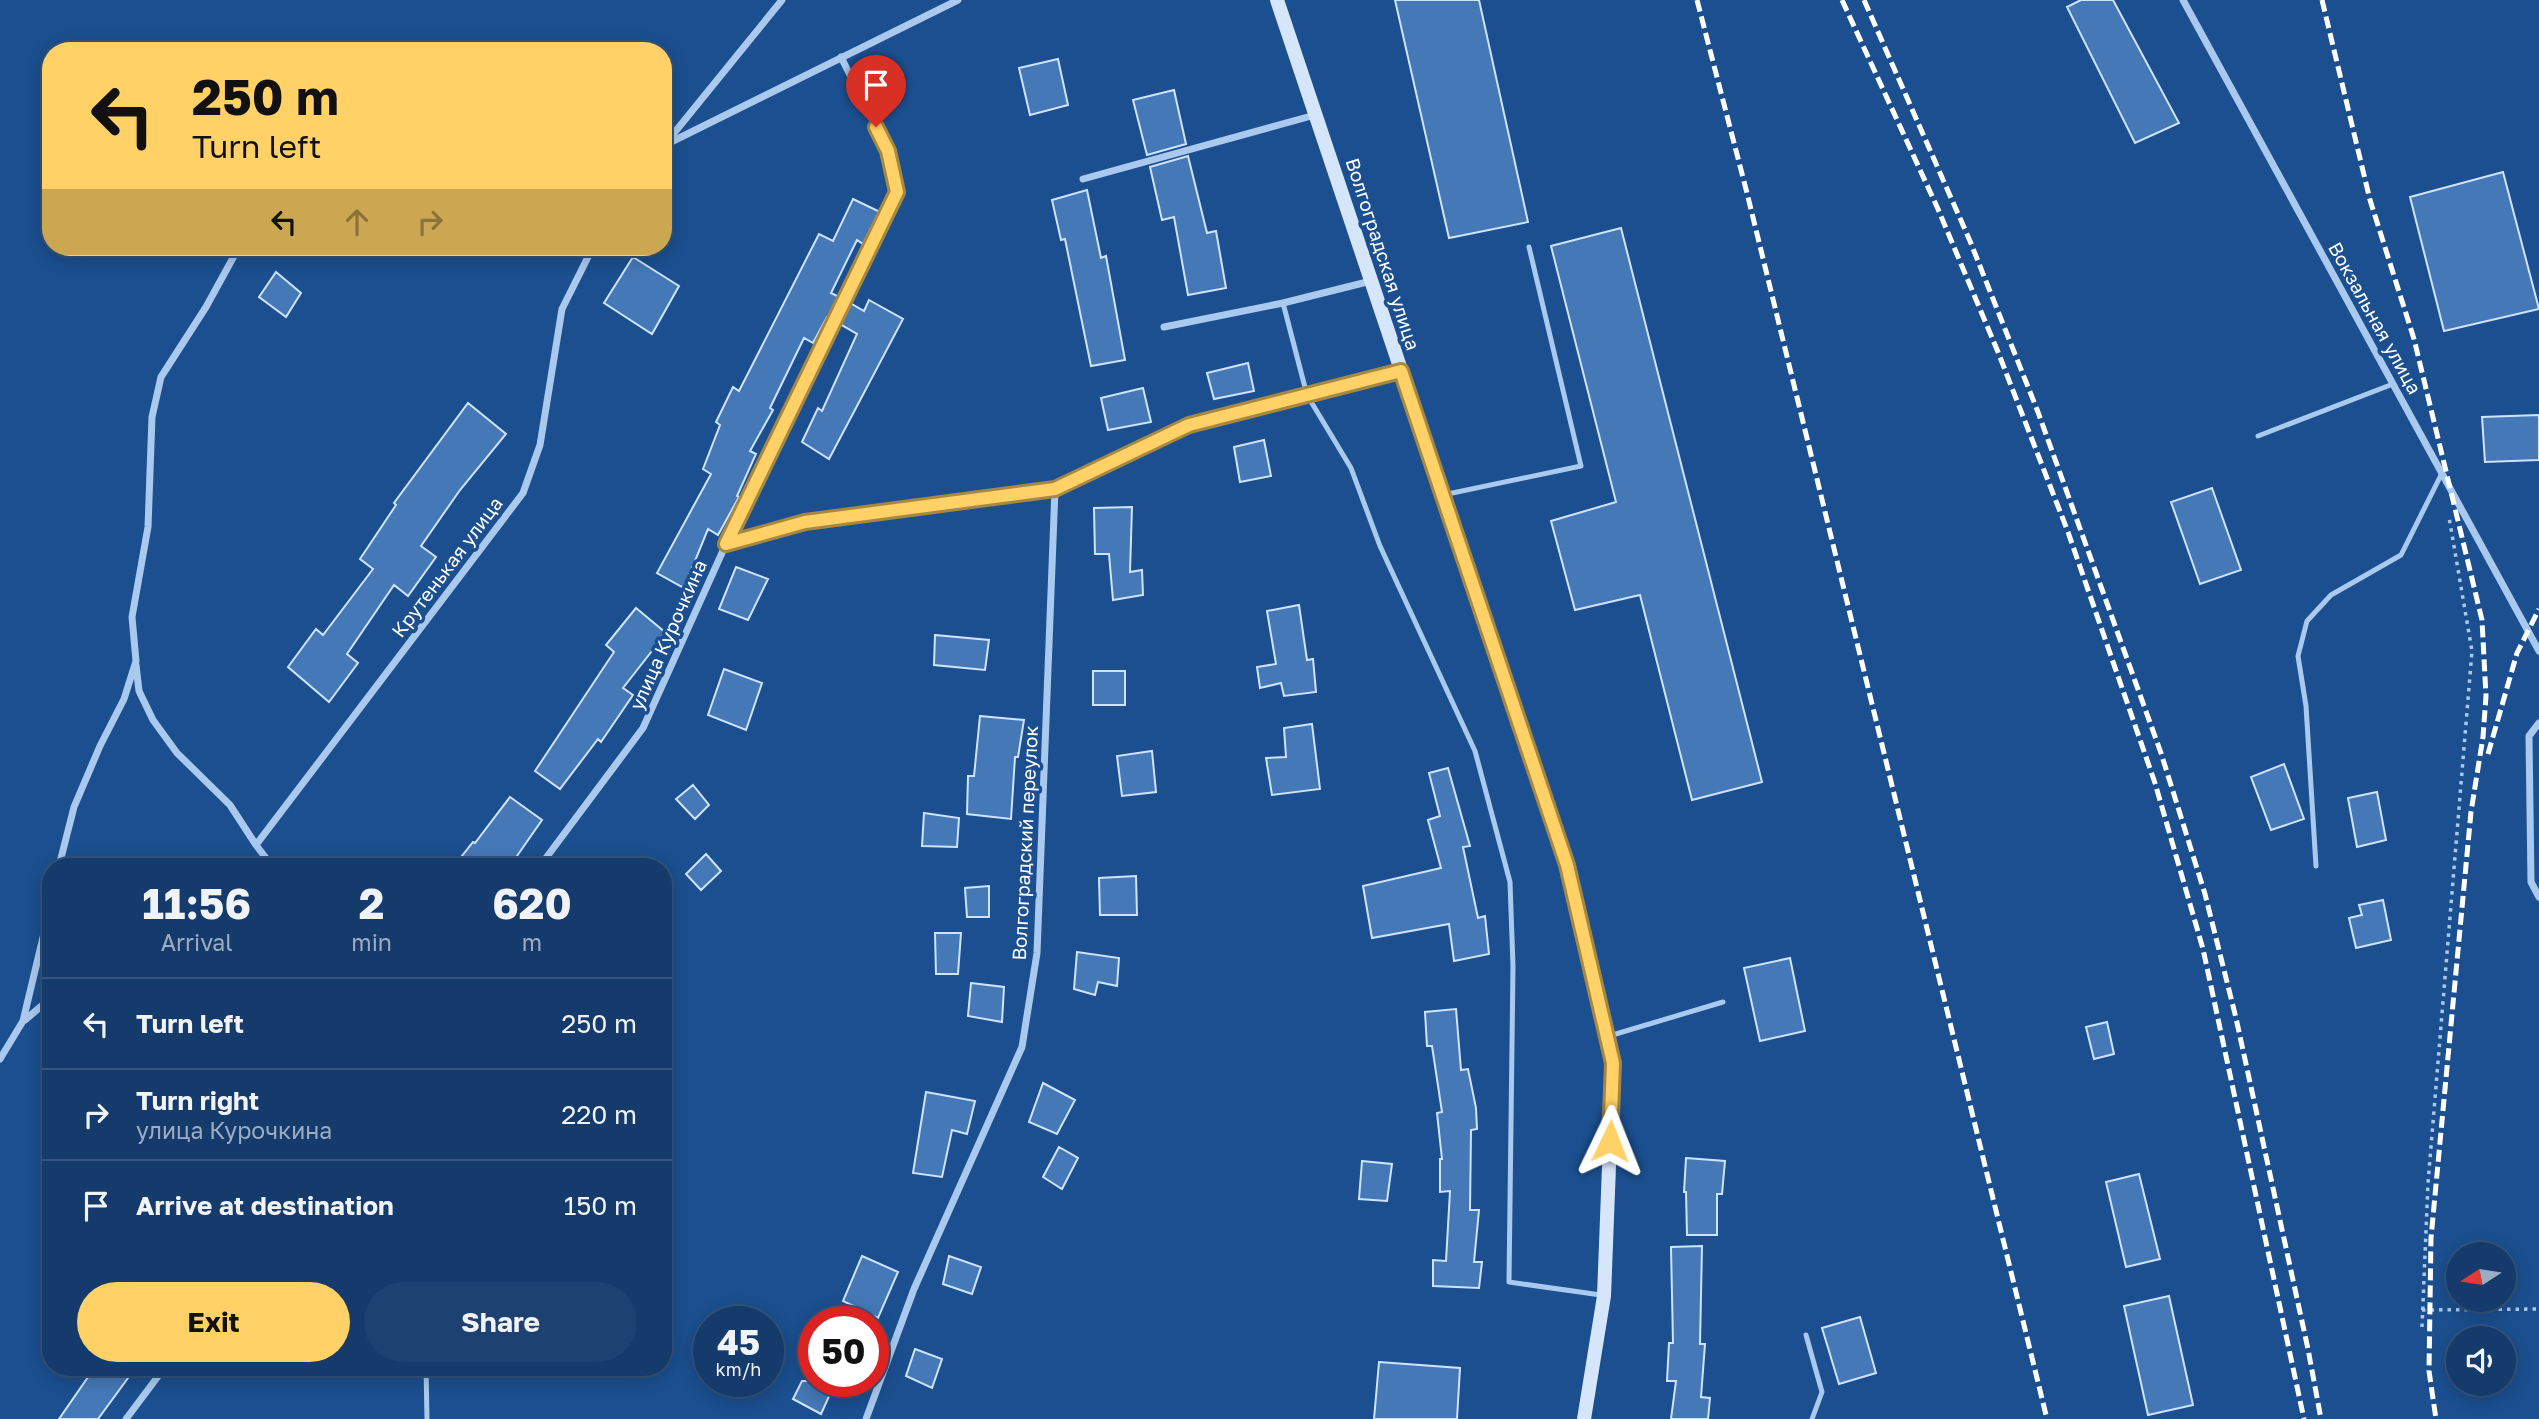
<!DOCTYPE html>
<html lang="en">
<head>
<meta charset="utf-8">
<style>
  :root { --surface:#143b6b; --page:#1d4271; --text:#f1f3f6; --muted:#9dadc1; --line:#33557e; --accent:#ffd166 }
  body { margin:0; font-family:"Golos Text",sans-serif; background:var(--page); color:var(--text); height:100vh; display:flex; flex-direction:column; font-size:26px; white-space:nowrap }
  * { box-sizing:border-box; margin:0 }
  p { font-size:23px; color:var(--muted) }
  .icon { flex:none; width:38px; height:38px; fill:none; stroke:currentColor; stroke-width:2; stroke-linecap:round; stroke-linejoin:round }
  .map { position:relative; flex:1; overflow:hidden }
  .sheet { position:absolute; left:42px; top:858px; width:630px; height:518px; display:flex; flex-direction:column; background:var(--surface); border-radius:28px; box-shadow:0 4px 18px #0003,0 0 0 2px var(--line) }
  .sheet>* { flex:none }
  .guide { position:absolute; left:42px; top:42px; width:630px; height:214px; border-radius:28px; box-shadow:0 4px 18px #0003,0 0 0 2px var(--line); background:#ffd166; color:#111; overflow:hidden }
  .needle { width:46px; rotate:258deg }
  .buttons { position:absolute; left:2446px; top:1242px; display:grid; gap:14px }
  .buttons a { display:grid; place-items:center; width:70px; height:70px; border-radius:50%; background:var(--surface); box-shadow:0 4px 18px #0003,0 0 0 2px var(--line); font-size:35px }
  .speed { position:absolute; left:693px; top:1306px; display:flex; gap:14px; font-size:35px; font-weight:700; text-align:center }
  .speed>* { display:grid; place-content:center; width:91px; height:91px; border-radius:50%; background:var(--surface); box-shadow:0 4px 18px #0003,0 0 0 2px var(--line); line-height:1 }
  .speed small { font-size:18px; font-weight:400 }
  .speed .limit { border:10px solid #d22; background:#fff; color:#111 }
  .pin { position:absolute; display:grid; place-items:center; width:60px; height:60px; color:#fff; margin:-72px -30px; border-radius:50% 50% 50% 0; rotate:-45deg; box-shadow:0 0 7px #0007 }
  .pin .icon { rotate:45deg }
  .me { position:absolute; width:77px; margin:-38px; rotate:2deg; stroke-linejoin:round; filter:drop-shadow(0 0 5px #0008) }
  .turn { display:flex; align-items:center; gap:24px; height:147px; padding:0 35px; font-size:32px }
  .turn .icon { width:91px; height:91px; stroke-width:2.5 }
  .turn b { display:block; font-size:49px; line-height:60px }
  .lanes { display:flex; align-items:center; height:66px; padding:0 35px; background:#0003; justify-content:center; gap:35px; direction:ltr }
  .lanes .off { opacity:.35 }
  .eta { display:flex; justify-content:space-evenly; align-items:center; height:119px; text-align:center }
  .eta b { font-size:42px; font-weight:700; line-height:49px }
  .primary-button { display:flex; gap:14px; margin-top:auto; padding:14px 35px }
  .primary-button a { flex:1; height:80px; border-radius:42px; background:var(--accent); color:#111; font-size:28px; font-weight:700; line-height:80px; text-align:center }
  .primary-button a+a { background:var(--page); color:var(--text) }
  ul { padding:0; list-style:none }
  li { display:flex; align-items:center; gap:21px; height:91px; padding:0 35px; border-top:2px solid var(--line) }
  li div { flex:1 }
  li b { display:block; font-size:26px }
  li em { font-style:normal }
  .map>svg:first-child { display:block }
</style>
</head>
<body>
<div class="map">
<svg width="2539" height="1419" viewBox="0 0 2539 1419">
  <rect width="100%" height="100%" fill="#1b4f8f"/>
  <!-- building -->
  <path fill="#4478b7" stroke="#cfe3fa" stroke-width="2" d="M1395,0H1479L1528,222L1449,238Z
    M2081,0H2113L2179,123L2135,143L2067,7Z
    M1058,59L1068,105L1030,115L1019,68Z
    M1174,90L1186,144L1147,155L1133,100Z
    M1188,156L1207,233L1216,231L1226,288L1188,295L1174,217L1162,220L1150,167Z
    M2503,172L2539,309L2444,331L2410,197Z
    M1087,190L1101,258L1106,256L1125,360L1091,366L1065,239L1061,240L1052,200Z
    M853,199L880,212L863,244L857,240L831,293L839,297L829,318L827,317L813,343L804,338L770,408L773,410L750,451L756,454L737,496L739,497L718,535L708,529L684,588L657,573L711,474L703,469L720,425L716,422L733,387L739,391L819,234L833,241Z
    M1621,228L1762,782L1692,800L1640,595L1575,610L1551,521L1616,502L1551,246Z
    M633,257L679,286L652,334L604,303Z
    M276,272L301,293L286,317L259,297Z
    M869,300L903,319L829,459L802,442L818,408L822,411L857,334L840,324L850,303L864,311Z
    M1248,363L1254,391L1214,399L1207,373Z
    M1143,388L1151,422L1108,430L1101,398Z
    M468,403L506,434L460,490L421,546L436,557L408,596L394,585L347,654L358,663L329,702L288,667L316,629L323,635L373,569L360,559L396,505L394,503Z
    M2539,415V460L2485,462L2482,417Z
    M1264,440L1271,476L1240,482L1234,447Z
    M2212,488L2241,570L2200,584L2171,502Z
    M1132,507L1130,572L1142,570L1143,595L1113,600L1109,554H1095L1094,508Z
    M736,567L768,579L748,620L719,609Z
    M1299,605L1307,660L1313,659L1316,692L1284,696L1281,683L1260,688L1257,667L1276,664L1267,611Z
    M636,608L666,633L623,688L633,695L601,742L598,739L560,789L535,771L614,652L606,645Z
    M935,635L989,640L985,670L934,665Z
    M724,669L762,683L746,730L708,715Z
    M1093,671H1125V705H1093Z
    M980,716L1024,720L1018,757H1015L1011,819L967,814L968,776H974Z
    M1312,724L1320,789L1272,795L1266,758L1286,757L1284,728Z
    M1152,751L1156,792L1122,796L1117,756Z
    M2284,764L2304,819L2271,830L2251,777Z
    M1448,768L1470,846L1463,847L1478,918L1485,916L1489,954L1454,961L1449,924L1372,938L1363,886L1441,868L1428,820L1440,816L1429,773Z
    M693,785L709,805L695,819L676,799Z
    M2377,792L2386,840L2357,847L2348,798Z
    M510,797L542,820L510,866H454L473,842L475,843Z
    M924,813L959,818L957,847L922,846Z
    M706,854L721,871L701,890L686,874Z
    M1136,876L1137,915H1100L1099,878Z
    M989,886V917H967L965,888Z
    M2383,900L2391,940L2356,948L2349,918L2362,915L2359,905Z
    M935,933H961L958,974H936Z
    M1077,952L1119,958L1117,986L1098,982L1095,995L1074,989Z
    M1790,958L1805,1031L1760,1041L1744,968Z
    M971,983L1004,987L1002,1022L968,1016Z
    M1456,1009L1461,1070L1468,1069L1476,1108L1477,1129L1471,1130L1470,1210H1479L1474,1262H1482L1479,1288L1433,1286V1260L1446,1261L1450,1191L1440,1192V1159H1442L1437,1113L1442,1112L1432,1046H1427L1425,1012Z
    M2107,1022L2114,1054L2094,1059L2086,1027Z
    M1043,1083L1075,1100L1057,1134L1029,1122Z
    M926,1092L975,1101L967,1134L952,1130L942,1177L913,1173Z
    M1059,1147L1078,1158L1062,1189L1043,1177Z
    M1686,1158L1725,1161L1722,1194H1717V1235H1687L1686,1192H1684Z
    M1362,1161L1392,1164L1387,1201L1359,1199Z
    M2139,1174L2160,1259L2126,1267L2106,1182Z
    M1702,1246L1700,1344H1705L1701,1397L1710,1398L1708,1419H1671L1676,1381H1667L1669,1343H1673L1671,1247Z
    M862,1256L898,1272L878,1318L843,1301Z
    M949,1256L981,1267L972,1294L943,1284Z
    M2169,1296L2193,1405L2148,1415L2124,1306Z
    M1860,1317L1876,1373L1839,1384L1822,1328Z
    M915,1349L942,1359L932,1388L906,1376Z
    M1379,1362L1460,1368L1457,1419H1374Z
    M95,1367H136L98,1419H59Z
    M802,1381H836L821,1414L793,1399Z"/>
  <g fill="none" stroke-linecap="round" stroke-linejoin="round">
    <!-- path -->
    <path stroke="#a9c9ee" stroke-width="3.5" stroke-dasharray="3.5 5" stroke-linecap="butt" d="M2422,1310L2539,1309
      M2422,1327L2428,1183L2472,651L2449,517"/>
    <!-- lane -->
    <path stroke="#a9c9ee" stroke-width="5" d="M1283,303L1307,395L1351,468L1380,546L1475,751L1510,882L1513,966L1509,1282L1601,1295
      M2258,436L2393,384
      M1443,495L1581,466L1529,247
      M2316,866L2306,706L2298,656L2307,621L2331,595L2401,555L2442,473
      M1609,1036L1723,1002
      M1806,1335L1822,1392L1812,1419
      M426,1367L427,1419"/>
    <!-- street -->
    <path stroke="#a9c9ee" stroke-width="7" d="M2183,0L2539,651
      M666,143L782,0
      M663,146L958,0
      M1083,179L1315,115
      M1164,327L1283,303L1371,281
      M726,544L805,522L1055,489L1189,425L1401,371
      M136,665L139,691L153,720L177,753L230,805L256,845
      M2539,723L2529,736L2531,882L2539,897
      M59,866L74,807L100,746L124,699L136,661L132,617L148,527L152,417L161,377L206,307L239,247
      M272,866L256,845L523,493L540,445L562,309L593,247
      M540,866L643,728L726,544L897,192L888,151L841,57
      M25,1020L51,998
      M0,1059L23,1021L51,904
      M126,1419L165,1367
      M866,1419L914,1289L1022,1047L1037,953L1055,489"/>
    <!-- secondary -->
    <path stroke="#d6e6fa" stroke-width="14" d="M1277,0L1567,865L1613,1063L1604,1296L1584,1419"/>
    <!-- rail -->
    <path stroke="#fff" stroke-width="5" stroke-dasharray="12 5" stroke-linecap="butt" d="M1697,0L1747,193L2047,1419
      M1842,0L1938,209L1998,352L2068,532L2155,783L2203,949L2304,1419
      M1864,0L1970,241L2038,412L2161,753L2205,894L2236,1018L2308,1349L2321,1419
      M2322,0L2370,200L2414,339L2482,620L2486,696L2483,737L2471,812L2431,1238L2429,1371L2436,1419
      M2488,754L2517,653L2539,609"/>
  </g>
  <g fill="none" stroke-linecap="round" stroke-linejoin="round">
    <defs>
      <path id="route" d="M876,127L888,151L897,192L726,544L805,522L1055,489L1189,425L1401,371L1567,865L1613,1063L1610,1141"/>
    </defs>
    <!-- route casing -->
    <use href="#route" stroke="#a68842" stroke-width="18"/>
    <!-- route -->
    <use href="#route" stroke="#ffd166" stroke-width="12"/>
  </g>
  <g text-anchor="middle" stroke-width="7" stroke-linejoin="round" paint-order="stroke">
    <!-- street labels -->
    <g font-size="19" fill="#fff" stroke="#1b4f8f">
      <text transform="translate(1383 254) rotate(72)" y="7">Волгоградская улица</text>
      <text transform="translate(2375 318) rotate(61)" y="7">Вокзальная улица</text>
      <text transform="translate(447 567) rotate(-53)" y="7">Крутенькая улица</text>
      <text transform="translate(668 635) rotate(-66)" y="7">улица Курочкина</text>
      <text transform="translate(1025 843) rotate(-87)" y="7">Волгоградский переулок</text>
    </g>
  </g>
</svg>
<div class="buttons">
<a><svg class="needle" viewBox="-14 -14 28 28"><path d="M0-13l5 13h-10z" fill="#e53935"/><path d="M0 13l5-13h-10z" fill="#9dadc1"/></svg></a>
<a><svg class="icon" aria-label="sound" viewBox="0 0 24 24"><path d="M4 9h4l5-4v14l-5-4H4zM17 9q2 3 0 6"/></svg></a>
</div>
<div class="speed"><div>45<small>km/h</small></div><div class="limit">50</div></div>
<div class="pin" style="left:876px;top:127px;background:#d93025"><svg class="icon" aria-label="arrive" viewBox="0 0 24 24"><path d="M6 21V4h12l-3 4 3 4H6"/></svg></div>
<svg class="me" style="left:1610px;top:1141px" viewBox="-20 -20 40 40"><path d="M0-17L14 15 0 8-14 15z" fill="#ffd166" stroke="#fff" stroke-width="4"/></svg>
<div class="guide">
<div class="turn"><svg class="icon" aria-label="left" viewBox="0 0 24 24"><path d="M17 20v-9H6M10 6l-5 5 5 5"/></svg><div><b>250 m</b>Turn left</div></div>
<div class="lanes"><svg class="icon" aria-label="left" viewBox="0 0 24 24"><path d="M17 20v-9H6M10 6l-5 5 5 5"/></svg><svg class="icon off" aria-label="ahead" viewBox="0 0 24 24"><path d="M12 20V5M6 11l6-6 6 6"/></svg><svg class="icon off" aria-label="right" viewBox="0 0 24 24"><path d="M7 20v-9h11M14 6l5 5-5 5"/></svg></div>
</div>
<section class="sheet">
<div class="eta">
<div><b>11:56</b><p>Arrival</p></div>
<div><b>2</b><p>min</p></div>
<div><b>620</b><p>m</p></div>
</div>
<ul>
<li><svg class="icon" aria-label="left" viewBox="0 0 24 24"><path d="M17 20v-9H6M10 6l-5 5 5 5"/></svg><div><b>Turn left</b></div><em>250 m</em></li>
<li><svg class="icon" aria-label="right" viewBox="0 0 24 24"><path d="M7 20v-9h11M14 6l5 5-5 5"/></svg><div><b>Turn right</b><p>улица Курочкина</p></div><em>220 m</em></li>
<li><svg class="icon" aria-label="arrive" viewBox="0 0 24 24"><path d="M6 21V4h12l-3 4 3 4H6"/></svg><div><b>Arrive at destination</b></div><em>150 m</em></li>
</ul>
<div class="primary-button"><a>Exit</a><a>Share</a></div>
</section>
</div>
</body>
</html>
